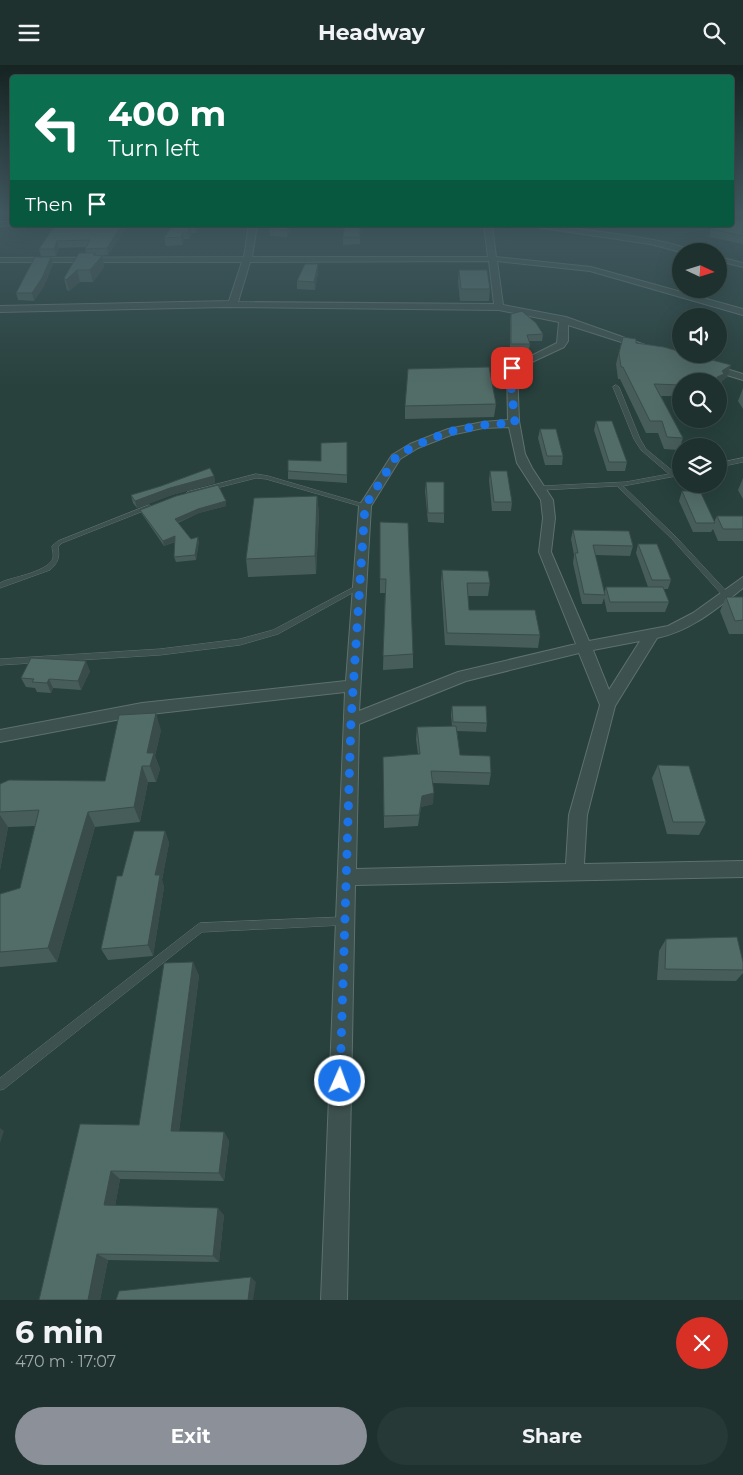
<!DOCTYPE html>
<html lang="en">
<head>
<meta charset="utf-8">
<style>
  :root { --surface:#1e312e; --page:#263936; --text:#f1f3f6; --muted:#a1a9aa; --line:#3c4c4a; --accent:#8c9099 }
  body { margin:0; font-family:Montserrat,sans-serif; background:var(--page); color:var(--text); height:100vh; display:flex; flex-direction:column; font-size:19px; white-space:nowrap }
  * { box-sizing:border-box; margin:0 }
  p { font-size:16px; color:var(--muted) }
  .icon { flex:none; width:28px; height:28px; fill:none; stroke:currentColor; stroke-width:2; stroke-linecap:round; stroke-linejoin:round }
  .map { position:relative; height:1235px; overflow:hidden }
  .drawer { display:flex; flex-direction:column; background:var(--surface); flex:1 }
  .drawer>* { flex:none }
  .hud { position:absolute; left:10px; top:10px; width:724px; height:152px; border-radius:5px; box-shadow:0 5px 20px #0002,0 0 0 1px var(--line); background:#0b6e4f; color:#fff; overflow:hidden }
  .needle { width:32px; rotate:94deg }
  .tools { position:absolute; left:672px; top:178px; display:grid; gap:10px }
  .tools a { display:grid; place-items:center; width:55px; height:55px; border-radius:50%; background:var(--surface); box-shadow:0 5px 20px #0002,0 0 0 1px var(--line); font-size:25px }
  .pin { position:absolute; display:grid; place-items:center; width:42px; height:42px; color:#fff; margin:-21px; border-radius:10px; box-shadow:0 2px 8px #0006 }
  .me { position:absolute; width:55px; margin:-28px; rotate:2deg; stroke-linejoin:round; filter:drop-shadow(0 0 4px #0008) }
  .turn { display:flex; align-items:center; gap:18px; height:105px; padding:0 15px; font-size:22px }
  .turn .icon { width:65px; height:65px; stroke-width:2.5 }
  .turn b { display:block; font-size:35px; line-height:42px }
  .then { display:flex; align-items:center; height:48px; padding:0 15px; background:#0003; gap:10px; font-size:19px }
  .round { display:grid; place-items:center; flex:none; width:52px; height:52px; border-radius:26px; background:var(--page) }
  .head { display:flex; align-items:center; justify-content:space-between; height:85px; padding:0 15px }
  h1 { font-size:30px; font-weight:700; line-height:38px }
  .button { display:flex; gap:10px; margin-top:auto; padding:10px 15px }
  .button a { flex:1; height:58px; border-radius:30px; background:var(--accent); color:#fff; font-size:20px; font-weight:700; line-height:58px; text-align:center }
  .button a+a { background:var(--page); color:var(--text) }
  header { display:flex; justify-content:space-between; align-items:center; height:65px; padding:0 15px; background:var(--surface); font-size:22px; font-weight:700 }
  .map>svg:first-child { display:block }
</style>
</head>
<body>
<header><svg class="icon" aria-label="menu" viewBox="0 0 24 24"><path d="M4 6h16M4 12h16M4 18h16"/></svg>Headway<svg class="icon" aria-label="search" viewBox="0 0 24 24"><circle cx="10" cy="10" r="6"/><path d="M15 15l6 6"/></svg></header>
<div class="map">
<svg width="743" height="1235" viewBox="0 0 743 1235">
  <rect width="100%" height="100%" fill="#28413d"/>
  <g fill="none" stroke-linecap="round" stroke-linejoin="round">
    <defs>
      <path id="service" d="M616,320L619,322L640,374L646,384L675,408L681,406V410L676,411L623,421L676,472L728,528L729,530L728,532H724L672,474L617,421L542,425L539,423L542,421L626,417L669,409L641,385L634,374L613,322Z
        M743,393V397L719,402V398Z
        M256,409L268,411L367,440L368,441L365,443L363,442L266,414L256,413L189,430L186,428L187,427Z
        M149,440L151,441V443L62,478L58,482C60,492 58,498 50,505L0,523V518L4,516C15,512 49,506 53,493C54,489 52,485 52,481L58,476Z
        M358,520H362L363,522L278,569L240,580L160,590L0,600V594L160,584L240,574L273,565Z
        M344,852L347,853L349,856L347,859L344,860L202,867L4,1024L0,1025V1013L197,860L200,858Z"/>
      <path id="minor" d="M0,157H12V160H15L0,161Z
        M249,160H257L252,192H488L484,160H492L496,192L591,202L743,244V250L590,206L497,196L503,240L566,252L645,280L637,282L568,260V276L564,282L517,304L519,356L525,389L532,403L553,435L555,453L551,487L589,576L668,561L693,548L743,512V523C716,544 691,566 657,573L615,641L587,750L584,799L743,796V812L355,820L347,1235H321L345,627L142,650L0,677V665L142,638L346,616L359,441L392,390L410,379L448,364L483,357L508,355L507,303L557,278L559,257L499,245L226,242L0,247V241L229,236L242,197H0V193L244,192ZM489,196L494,239L238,237L250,197ZM509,362L517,398L541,435L543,453L539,487L576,579L458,607L359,646L371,441L400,394L418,383L451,370L483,363ZM640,576L609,625L593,585ZM579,588L600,640L569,750L566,799L356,804L359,659L466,616Z
        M523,160C551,160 672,173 691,186L681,187L650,179Z
        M719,192L743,198V202L719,196Z
        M710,299L743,309V315L707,304L705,302Z"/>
    </defs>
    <!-- service casing -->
    <use href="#service" stroke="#5e716e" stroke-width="1"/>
    <!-- minor casing -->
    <use href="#minor" stroke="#5e716e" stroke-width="2"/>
    <!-- service -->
    <use href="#service" fill="#3d514e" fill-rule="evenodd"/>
    <!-- minor -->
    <use href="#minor" fill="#3d514e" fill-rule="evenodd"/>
  </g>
  <!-- wall -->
  <path fill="#475d59" d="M743,156V179L709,172L711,164Z
    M55,160H128L108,190L98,191H102L104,202L93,217H80L69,226L67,225L64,213L86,188L85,184V182L59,183L56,191H41L39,184Z
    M173,160H199L195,168H192L189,174H184L182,180L166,181L164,173Z
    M271,160H292L287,172L270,171L269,164Z
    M360,160V179L343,180V172Z
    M51,192L53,199L44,221L34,236L18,235L16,228Z
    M459,205L490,224L489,236H460L458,217Z
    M318,207L315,225L297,224V216Z
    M511,249L543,269L542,276H529L530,279L529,285H510V255Z
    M623,272L636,278L727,312L722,316L720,319L721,321L719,328V316H681V331H661L683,373L679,385L664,384L658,368H646L620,314H618L616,299Z
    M743,323V344L738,336Z
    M496,339L494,352L405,354V341Z
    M596,356L627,397L625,406H607L594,365Z
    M540,364L563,391L562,400H545L538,373Z
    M347,377V418L288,414V406L321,396Z
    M490,406L512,437L511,446H492L489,415Z
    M214,411L215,418L172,430L137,443L133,438L131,430Z
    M743,413V434L738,425Z
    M426,417L444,448V458L428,457L425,426Z
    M682,426L714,457L717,451H743V476H718L713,464L711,467H693L679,436Z
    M317,431L319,449L316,509L248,512L246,494Z
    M226,436V441L199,448L178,458L191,474L199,476L196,495L176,497L174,492L175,477L164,481L142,449L140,445Z
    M380,457L413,589V603L383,605L385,528H380Z
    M573,465L633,481L630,491L595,490L604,528L606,522H648L636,488L638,479L671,515L668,524H664L669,537L665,547H607L604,533L602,539H582L573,498L574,490L571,474Z
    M442,505L490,518L488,531H468L469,545L540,570L538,583L445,580L441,518Z
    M726,532H743V569H729L720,546Z
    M90,606L81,625L53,623L51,628L37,627L35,623L26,622L21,613Z
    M452,641L487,658L486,667L457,666L460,690L491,708L489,720L432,718L433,739L421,742L418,761L384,763L383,692L418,689L416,674L417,662L452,661L451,650Z
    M161,665L155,691L160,704L156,717H148L140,757L95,762L57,897L0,902V829L20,823L35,761L8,762L0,805V719L105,716Z
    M658,700L706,757L699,770L667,769L652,713Z
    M165,766L169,778L162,815L164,822L153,891L108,895L101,884L122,811Z
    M666,874L743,897V908L736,916L657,915L659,886Z
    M193,897L199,911L179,1066L224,1067L229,1076L224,1116L120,1114L115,1141L224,1150L219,1197L108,1195L100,1235L80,1059L139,1060Z"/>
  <!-- shaded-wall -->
  <path fill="#394c49" d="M122,160H128L108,190L107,183Z
    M191,160L192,168L189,174L188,167Z
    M195,160H199L195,168L194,160Z
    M289,160H292L287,172V165Z
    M183,167L184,174L182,180L181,172Z
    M57,176L59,183L56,191L54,184Z
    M96,188L98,195L102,191L104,202L93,217L90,205L93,190Z
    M51,192L53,199L44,221L34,236L32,228Z
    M318,199V207L315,225L314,217Z
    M77,205L80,217L69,226L66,215Z
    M731,300L727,312L722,316L720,320L717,312L722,306Z
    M214,411L215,418L172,430L137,443L135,436L170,423Z
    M317,431L319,449L316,509L315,491Z
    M226,436V441L199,448L176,458L175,454L198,444Z
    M175,471L176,476L164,481L163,476Z
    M198,472L199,476L196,495L195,490Z
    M86,596L90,606L81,625L78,616Z
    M49,614L53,623L51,628L47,618Z
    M156,648L161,665L155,691L160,704L156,717L150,701L147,688Z
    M142,701L148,717L140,757L134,742Z
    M434,728L433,739L421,742L418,761L422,731Z
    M88,747L95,762L57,897L48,883Z
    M0,750L8,762L0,805Z
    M165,766L169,778L162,815L164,822L153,891L148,880L155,810Z
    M193,897L199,911L178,1075L171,1066Z
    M0,1063L4,1066L0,1078Z
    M224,1067L229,1076L224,1116L219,1108Z
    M111,1106L120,1114L114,1148L104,1140Z
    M218,1143L224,1150L219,1197L213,1191Z
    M97,1189L108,1195L100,1235H88Z
    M251,1212L256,1217L253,1235H248Z"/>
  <!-- building -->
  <path fill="#526c68" stroke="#394c49" d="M731,153L743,156V171L711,164L718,160H731Z
    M55,160H63V161L64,160H122L107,183L85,184L90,175L57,176L54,184H39Z
    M173,160H195H191L188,167H183L181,172L164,173Z
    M271,160H289L287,165L269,164Z
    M345,160H360V172H343Z
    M79,188H96L93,190L102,191L90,205H77L66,215L64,213Z
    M35,192H51L42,213L32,228H16Z
    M305,199H318L314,217L297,216Z
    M459,205H487L490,224H461Z
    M522,246L536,258L543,269L527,270L530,279H511V249Z
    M623,272L636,274V278L664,282L681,287V289H689L731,300L722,306L724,309L717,312L721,321H719V316H681V320L654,319L683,373L667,372L662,356H650L623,302H621L619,288Z
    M489,302L496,339L405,341L408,304Z
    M596,356H612L627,397H609Z
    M540,364H556L563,391H547Z
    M347,377V410L288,406V395L321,396V378Z
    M210,403L214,411L170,423L135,436L131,430L161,421Z
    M490,406H507L512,437H494Z
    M426,417H444V448H428Z
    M218,420L226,436L198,444L175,454L191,474L198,472L195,490L174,492L175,471L163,476L140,445L176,431Z
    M682,426H700L715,458H696Z
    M317,431L315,491L246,494L254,433Z
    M717,451H743V464H723Z
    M380,457L408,458L413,589L383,591L386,514H380Z
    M573,465L629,466L633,481L593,480L605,530L584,529L575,488H578Z
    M638,479H657L671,515H652Z
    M442,505L488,506L490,518H467L469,545H535L540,570L447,568Z
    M606,522H663L669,537H610Z
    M726,532H743V555L735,556Z
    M31,593L86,596L78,616L49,614L47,618L32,617L34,614L21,613Z
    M452,641H486L487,658L453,657Z
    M156,648L147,688H154L150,701H142L134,742L88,747L48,883L0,887V829L20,823L39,745L0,747V719L9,715L105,716L119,650Z
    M456,661L460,690L490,691L491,708L431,706L434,728L422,731L419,750L384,751L383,692L420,689L417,662Z
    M658,700L689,701L706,757H673Z
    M134,766H165L155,810H160L148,880L101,884L117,811H122Z
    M737,872L743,897V905L665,904L666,874Z
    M193,897L171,1066L224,1067L219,1108L111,1106L104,1140L218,1143L213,1191L97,1189L88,1235H39L80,1059L139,1060L164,898Z
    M251,1212L248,1235H116L119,1226Z"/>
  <!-- sky -->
  <linearGradient id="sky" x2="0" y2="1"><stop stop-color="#162422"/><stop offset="0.46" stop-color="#425a62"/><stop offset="1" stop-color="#425a62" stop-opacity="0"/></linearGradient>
  <rect width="743" height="322" fill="url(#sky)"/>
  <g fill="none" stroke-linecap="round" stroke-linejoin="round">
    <!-- route -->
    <path stroke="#1a73e8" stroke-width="9" stroke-dasharray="0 16.2" d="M340,1016L351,656L365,441L396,392L414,381L448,367L483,360L515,358L510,310L512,303"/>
  </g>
</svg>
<div class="tools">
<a><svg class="needle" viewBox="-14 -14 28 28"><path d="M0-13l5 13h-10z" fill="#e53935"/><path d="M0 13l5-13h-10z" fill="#a1a9aa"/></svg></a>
<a><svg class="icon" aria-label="sound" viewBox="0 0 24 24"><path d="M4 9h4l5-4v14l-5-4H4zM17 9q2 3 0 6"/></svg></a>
<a><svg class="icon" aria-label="search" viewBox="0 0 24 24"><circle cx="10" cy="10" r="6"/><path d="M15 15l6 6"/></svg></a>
<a><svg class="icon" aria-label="layers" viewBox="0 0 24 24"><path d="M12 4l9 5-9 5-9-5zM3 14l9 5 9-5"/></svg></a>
</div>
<div class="pin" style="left:512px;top:303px;background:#d93025"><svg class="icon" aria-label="arrive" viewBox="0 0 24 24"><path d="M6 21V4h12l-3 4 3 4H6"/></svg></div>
<svg class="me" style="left:340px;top:1016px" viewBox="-20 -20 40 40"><circle r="17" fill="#1a73e8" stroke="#fff" stroke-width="3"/><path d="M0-11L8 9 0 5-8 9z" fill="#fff"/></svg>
<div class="hud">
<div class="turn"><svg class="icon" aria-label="left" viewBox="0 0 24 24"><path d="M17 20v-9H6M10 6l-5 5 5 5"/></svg><div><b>400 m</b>Turn left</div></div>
<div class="then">Then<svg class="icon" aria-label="arrive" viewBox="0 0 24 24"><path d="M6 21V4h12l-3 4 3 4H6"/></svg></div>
</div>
</div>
<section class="drawer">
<div class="head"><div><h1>6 min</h1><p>470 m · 17:07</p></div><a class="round" style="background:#d93025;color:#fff"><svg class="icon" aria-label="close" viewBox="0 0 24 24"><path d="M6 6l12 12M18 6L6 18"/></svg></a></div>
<div class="button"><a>Exit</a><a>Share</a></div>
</section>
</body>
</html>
